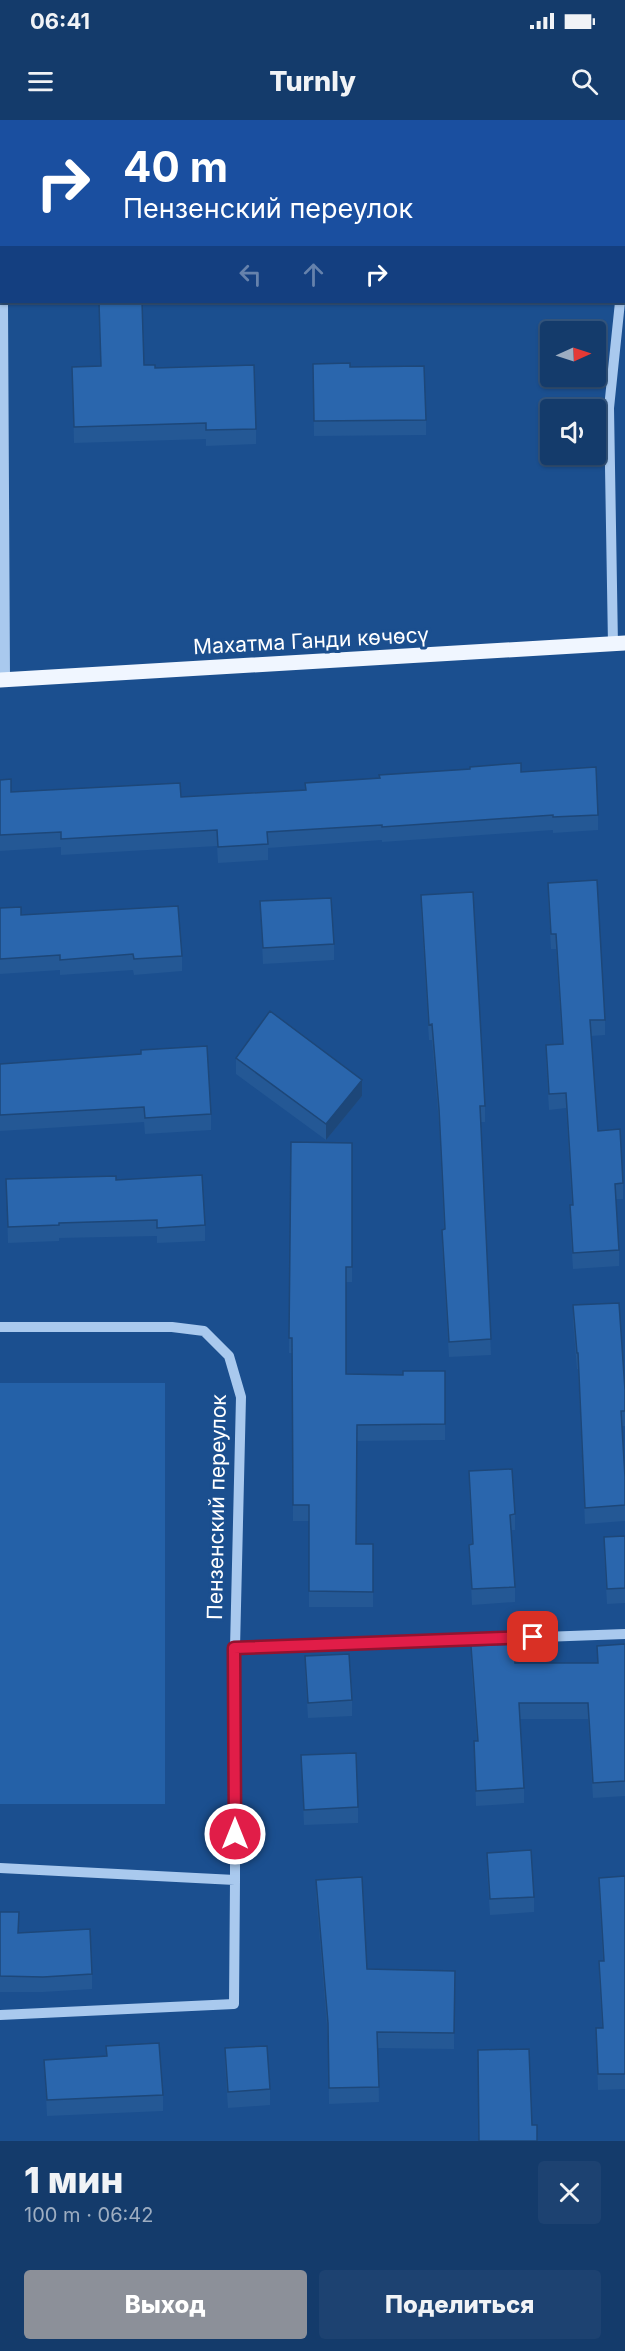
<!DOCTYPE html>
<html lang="ru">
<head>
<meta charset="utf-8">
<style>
  :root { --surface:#143b6b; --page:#1d4271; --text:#f1f3f6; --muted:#9dadc1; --line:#33557e; --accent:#8c9099 }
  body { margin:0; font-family:Inter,sans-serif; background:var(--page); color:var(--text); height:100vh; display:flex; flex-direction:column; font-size:22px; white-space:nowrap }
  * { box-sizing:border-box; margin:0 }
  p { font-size:20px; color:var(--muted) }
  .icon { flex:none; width:33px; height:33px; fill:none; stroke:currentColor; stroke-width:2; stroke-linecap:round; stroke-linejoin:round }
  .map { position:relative; height:2021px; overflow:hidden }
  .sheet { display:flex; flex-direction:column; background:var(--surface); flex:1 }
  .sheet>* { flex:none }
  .hud { position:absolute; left:0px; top:0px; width:626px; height:183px; box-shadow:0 2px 4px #0004,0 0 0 2px var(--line); background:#1a4fa0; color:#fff; overflow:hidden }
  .needle { width:39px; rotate:87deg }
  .fabs { position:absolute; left:540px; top:201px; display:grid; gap:12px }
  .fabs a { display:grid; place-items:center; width:66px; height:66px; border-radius:6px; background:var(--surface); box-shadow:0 2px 4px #0004,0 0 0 2px var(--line); font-size:30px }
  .pin { position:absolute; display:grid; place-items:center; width:51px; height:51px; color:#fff; margin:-26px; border-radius:12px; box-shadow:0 3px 9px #0006 }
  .me { position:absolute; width:66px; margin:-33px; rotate:0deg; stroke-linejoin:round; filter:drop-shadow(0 0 4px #0008) }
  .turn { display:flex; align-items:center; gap:21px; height:126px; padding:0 24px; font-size:27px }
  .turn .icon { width:78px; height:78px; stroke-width:2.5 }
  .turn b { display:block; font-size:42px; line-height:51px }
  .lanes { display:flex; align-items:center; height:57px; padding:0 24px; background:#0003; justify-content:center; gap:30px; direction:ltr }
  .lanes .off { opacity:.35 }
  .round { display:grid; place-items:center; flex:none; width:63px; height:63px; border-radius:6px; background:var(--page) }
  .head { display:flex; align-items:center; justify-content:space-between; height:102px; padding:0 24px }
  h1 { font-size:36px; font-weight:800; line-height:45px }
  .button { display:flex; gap:12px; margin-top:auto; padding:12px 24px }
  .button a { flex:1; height:69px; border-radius:6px; background:var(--accent); color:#fff; font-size:24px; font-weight:800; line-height:69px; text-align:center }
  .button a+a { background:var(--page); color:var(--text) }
  .status { display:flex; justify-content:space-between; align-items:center; height:42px; padding:0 30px; background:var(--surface); direction:ltr }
  .status svg { height:16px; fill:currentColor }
  header { display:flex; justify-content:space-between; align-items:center; height:78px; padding:0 24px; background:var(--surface); font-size:27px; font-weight:800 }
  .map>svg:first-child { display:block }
</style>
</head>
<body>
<div class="status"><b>06:41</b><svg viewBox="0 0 49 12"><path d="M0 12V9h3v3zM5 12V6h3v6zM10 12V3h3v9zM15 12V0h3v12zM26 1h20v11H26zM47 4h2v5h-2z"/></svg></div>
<header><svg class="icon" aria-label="menu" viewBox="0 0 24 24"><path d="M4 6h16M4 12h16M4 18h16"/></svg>Turnly<svg class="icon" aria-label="search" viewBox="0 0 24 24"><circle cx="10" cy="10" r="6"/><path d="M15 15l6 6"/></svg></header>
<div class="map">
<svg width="625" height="2021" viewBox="0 0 625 2021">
  <rect width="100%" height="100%" fill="#1b4f8f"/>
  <!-- green -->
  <path fill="#2461a8" d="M0,1263H165V1684H0Z"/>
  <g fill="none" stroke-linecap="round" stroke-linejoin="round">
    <!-- minor -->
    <path stroke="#a9c9ee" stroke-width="10" d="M0,7L2,108
      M624,141L625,131
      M3,182L5,560
      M613,525L609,288L620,182
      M0,1207H172L204,1211L229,1236L241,1277L235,1528L625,1514
      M0,1748L235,1760V1528
      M0,1895L234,1884L235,1760"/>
    <!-- major -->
    <path stroke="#f0f6ff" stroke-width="15" d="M0,560L625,523"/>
  </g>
  <!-- wall -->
  <path fill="#245895" d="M313,244L350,247L426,300V315L314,316Z
    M144,245L155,248L256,309V324L206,326V319L74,323L72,247Z
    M521,652L598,695V710L553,713V710L382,722V720L268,728V740L218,743L217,726L61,735V727L0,731V660L11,672L181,677L305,670Z
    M548,763L605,900V915L591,916L598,1011L623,1063V1079H616L619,1130V1146L573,1149L570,1101V1085H572L566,988L549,990L546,941V925L562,924L556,829H551L548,778Z
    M421,775L485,986V1002H480L491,1235L449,1237L442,1125V1110L444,1109L439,1004L432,920H429L421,791Z
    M260,781L334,824V840L263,844Z
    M0,788L182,836V851L134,855L133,850L60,855V850L0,854Z
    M236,938L362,976L326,1020L236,954Z
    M0,944L211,994V1010L145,1014L144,1002L0,1011Z
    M291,1022L352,1023V1162H346V1254L403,1255L445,1251V1320L357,1321L356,1424H373V1487H309V1401H293L292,1233H289Z
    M6,1059L116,1060L205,1105V1121L157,1123V1116L59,1118V1121L8,1123Z
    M573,1185L625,1270V1306H622L625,1357V1401L585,1404L578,1249H577L573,1201Z
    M469,1351L515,1394V1410H511L515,1467V1482L472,1485L469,1425H472L469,1367Z
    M625,1416V1483L607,1484L604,1433V1417Z
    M625,1524V1676L593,1678L588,1599H520L524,1668V1683L476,1686L474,1621H477L471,1542V1526L515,1543H597V1526Z
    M305,1536L352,1580V1596L308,1598L305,1552Z
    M301,1635L358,1687V1703L304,1705Z
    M487,1733L534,1777V1792L490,1795L487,1749Z
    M625,1756V1969L598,1970L596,1908H602L599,1857V1841H603L599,1773V1758Z
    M316,1760L367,1849L455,1851L454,1929L378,1928L379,1982L329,1984L328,1918L316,1775Z
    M0,1792L18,1813L92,1854V1869L43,1872H0Z
    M106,1926L163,1975V1991L47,1996L44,1940L106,1936Z
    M225,1928L270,1969V1985L228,1988L225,1944Z"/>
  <!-- shaded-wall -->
  <path fill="#1d4779" d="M362,960V976L326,1020V1004Z"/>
  <!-- building -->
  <path fill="#2a66ad" stroke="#1d4779" stroke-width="1.5" d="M71,0H114V2H71Z
    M364,0H403V2H364Z
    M490,0H547V2H490Z
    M99,182H142L144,245H155V248L254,245L256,309L206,310V303L74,307L72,247L101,246Z
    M350,243V247L424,246L426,300L314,301L313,244Z
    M521,643V652L596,647L598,695L553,697V695L382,707V705L267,712L268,724L218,727L217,710L61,719V712L0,715V660L11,659V672L180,663L181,677L306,670L305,663L380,658L379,655L470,649V647Z
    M597,760L605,900H590L598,1011L620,1009L623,1063L615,1064L619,1130L573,1133L570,1085H573L566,973L549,974L546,925L563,924L556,814H551L548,763Z
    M473,772L485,986H480L491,1219L449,1222L442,1110L445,1109L439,989L432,904L429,905L421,775Z
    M331,778L334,824L263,828L260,781Z
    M178,786L182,836L134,839L133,834L60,840V835L0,839V788L21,787V795Z
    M270,891L362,960L326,1004L236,938Z
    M207,926L211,994L145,998L144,987L0,995V944L141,934V930Z
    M291,1022L352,1023V1147H346V1254L403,1255V1251H445V1304L357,1305L356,1424H373V1472L309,1471V1385H293L292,1218H289Z
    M202,1055L205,1105L157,1108V1100L59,1103V1105L8,1107L6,1059L116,1056V1060Z
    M619,1183L625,1270V1291H621L625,1357V1385L585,1388L578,1233H577L573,1185Z
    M512,1349L515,1394L510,1395L515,1467L472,1469L469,1425L473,1424L469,1351Z
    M625,1416V1468L607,1469L604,1417Z
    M514,1524L515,1543H598L597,1526L625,1524V1661L593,1663L588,1583H519L524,1668L476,1671L474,1621H478L471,1526Z
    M349,1534L352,1580L308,1583L305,1536Z
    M356,1633L358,1687L304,1690L301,1635Z
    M531,1730L534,1777L490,1779L487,1733Z
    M625,1756V1954H598L596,1908H603L599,1841H604L599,1758Z
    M362,1757L367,1849L455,1851L454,1913L377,1912L379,1967L329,1968L328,1903L316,1760Z
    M0,1792H19L18,1813L90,1809L92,1854L43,1857L0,1856Z
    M159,1923L163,1975L47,1980L44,1940L107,1936L106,1926Z
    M267,1926L270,1969L228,1972L225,1928Z
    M529,1929L532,2005H537V2021H479L478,1930Z"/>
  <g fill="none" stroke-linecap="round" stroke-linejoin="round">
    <defs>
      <path id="route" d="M235,1714L234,1528L533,1517"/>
    </defs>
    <!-- route casing -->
    <use href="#route" stroke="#92132f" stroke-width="15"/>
    <!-- route -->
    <use href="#route" stroke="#e11d48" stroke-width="10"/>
  </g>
  <g text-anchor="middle" stroke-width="6" stroke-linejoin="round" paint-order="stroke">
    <!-- street labels -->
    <g font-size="21" fill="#fff" stroke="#1b4f8f">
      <text transform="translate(311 521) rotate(-3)" y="7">Махатма Ганди көчөсү</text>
      <text transform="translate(217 1387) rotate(-89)" y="7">Пензенский переулок</text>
    </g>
  </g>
</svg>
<div class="fabs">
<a><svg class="needle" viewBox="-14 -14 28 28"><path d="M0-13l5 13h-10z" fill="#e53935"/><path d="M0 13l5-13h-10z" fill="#9dadc1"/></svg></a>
<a><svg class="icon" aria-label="sound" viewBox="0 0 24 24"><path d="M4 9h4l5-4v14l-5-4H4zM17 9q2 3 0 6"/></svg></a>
</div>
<div class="pin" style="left:533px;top:1517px;background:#d93025"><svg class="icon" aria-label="arrive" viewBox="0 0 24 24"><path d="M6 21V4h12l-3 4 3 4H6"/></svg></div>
<svg class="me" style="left:235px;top:1714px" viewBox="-20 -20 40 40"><circle r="17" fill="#e11d48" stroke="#fff" stroke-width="3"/><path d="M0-11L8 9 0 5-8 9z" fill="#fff"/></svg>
<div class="hud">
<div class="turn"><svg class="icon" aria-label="right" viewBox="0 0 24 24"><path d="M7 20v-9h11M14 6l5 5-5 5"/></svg><div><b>40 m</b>Пензенский переулок</div></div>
<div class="lanes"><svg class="icon off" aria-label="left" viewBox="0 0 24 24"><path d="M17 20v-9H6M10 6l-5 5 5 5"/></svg><svg class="icon off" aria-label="ahead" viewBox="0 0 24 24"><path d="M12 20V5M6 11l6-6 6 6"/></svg><svg class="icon" aria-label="right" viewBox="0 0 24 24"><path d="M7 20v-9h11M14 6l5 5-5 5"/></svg></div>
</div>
</div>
<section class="sheet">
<div class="head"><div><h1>1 мин</h1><p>100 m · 06:42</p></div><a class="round"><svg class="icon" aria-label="close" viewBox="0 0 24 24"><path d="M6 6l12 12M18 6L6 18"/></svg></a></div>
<div class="button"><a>Выход</a><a>Поделиться</a></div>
</section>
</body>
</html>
